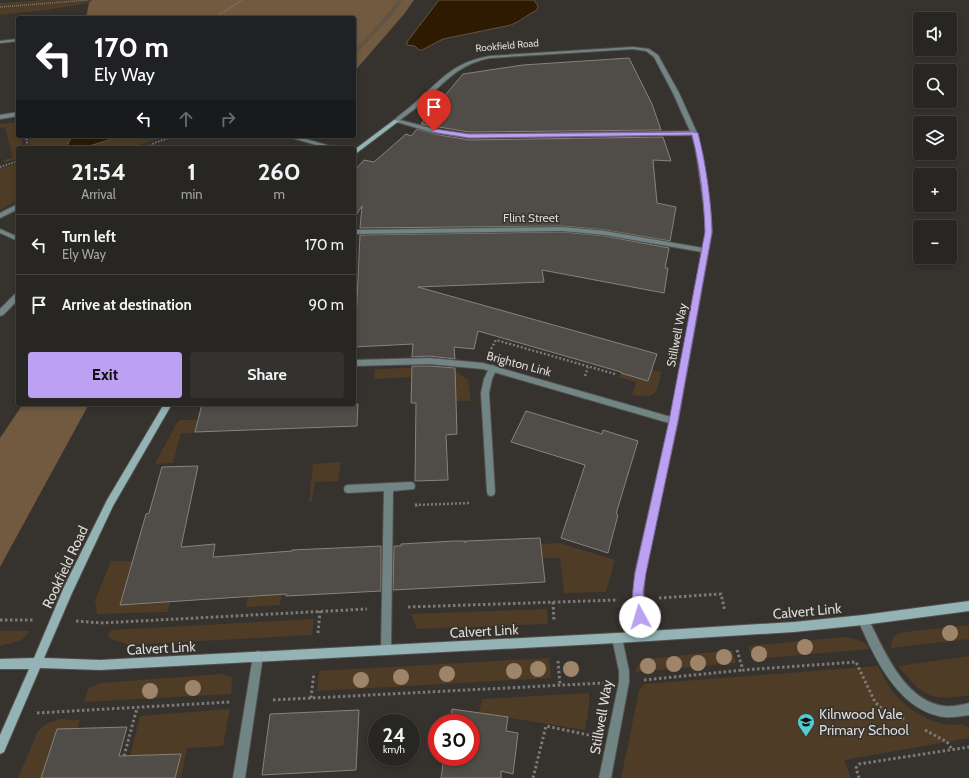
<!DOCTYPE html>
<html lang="en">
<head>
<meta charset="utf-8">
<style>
  :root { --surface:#282622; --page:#34322f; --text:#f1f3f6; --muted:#a5a5a5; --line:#444340; --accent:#bca0f2 }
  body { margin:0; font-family:Cabin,sans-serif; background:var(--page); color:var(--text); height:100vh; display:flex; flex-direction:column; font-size:15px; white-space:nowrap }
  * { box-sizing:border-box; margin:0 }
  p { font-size:13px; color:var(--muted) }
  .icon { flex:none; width:22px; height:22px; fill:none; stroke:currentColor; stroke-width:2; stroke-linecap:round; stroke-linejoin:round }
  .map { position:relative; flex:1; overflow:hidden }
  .side { position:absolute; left:16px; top:146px; width:340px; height:260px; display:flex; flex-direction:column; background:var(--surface); border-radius:4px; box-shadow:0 2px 6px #0003,0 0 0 1px var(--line) }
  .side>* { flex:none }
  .banner { position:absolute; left:16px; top:16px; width:340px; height:122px; border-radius:4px; box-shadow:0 2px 6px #0003,0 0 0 1px var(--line); background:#202124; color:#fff; overflow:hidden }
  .controls { position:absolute; left:913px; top:12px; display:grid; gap:8px }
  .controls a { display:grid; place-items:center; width:44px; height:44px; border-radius:4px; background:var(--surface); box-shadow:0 2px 6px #0003,0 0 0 1px var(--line); font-size:20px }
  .speed { position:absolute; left:368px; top:714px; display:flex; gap:8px; font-size:20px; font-weight:700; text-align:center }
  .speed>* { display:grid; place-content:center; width:52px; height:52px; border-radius:50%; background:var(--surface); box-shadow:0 2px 6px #0003,0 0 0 1px var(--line); line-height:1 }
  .speed small { font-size:10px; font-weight:400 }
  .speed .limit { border:6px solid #d22; background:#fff; color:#111 }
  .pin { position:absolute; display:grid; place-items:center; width:34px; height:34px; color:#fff; margin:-41px -17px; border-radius:50% 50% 50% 0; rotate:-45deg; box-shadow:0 0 4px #0007 }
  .pin .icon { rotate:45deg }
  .me { position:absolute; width:44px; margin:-22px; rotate:354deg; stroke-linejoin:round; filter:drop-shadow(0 0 3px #0008) }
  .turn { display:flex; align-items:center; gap:14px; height:84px; padding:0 12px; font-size:18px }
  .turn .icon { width:52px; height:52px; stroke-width:2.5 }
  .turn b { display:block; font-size:28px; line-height:34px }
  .lanes { display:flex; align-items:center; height:38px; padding:0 12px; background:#0003; justify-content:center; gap:20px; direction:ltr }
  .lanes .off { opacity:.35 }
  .eta { display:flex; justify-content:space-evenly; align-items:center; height:68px; text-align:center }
  .eta b { font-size:24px; font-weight:700; line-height:28px }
  .button { display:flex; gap:8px; margin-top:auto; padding:8px 12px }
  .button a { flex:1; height:46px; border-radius:4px; background:var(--accent); color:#111; font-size:16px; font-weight:700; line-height:46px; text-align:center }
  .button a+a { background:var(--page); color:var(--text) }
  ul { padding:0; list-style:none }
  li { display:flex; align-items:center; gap:12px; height:60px; padding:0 12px; border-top:1px solid var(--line) }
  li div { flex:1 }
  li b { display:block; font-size:15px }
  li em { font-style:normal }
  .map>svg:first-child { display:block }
</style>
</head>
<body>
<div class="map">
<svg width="969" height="778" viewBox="0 0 969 778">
  <rect width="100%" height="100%" fill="#36322e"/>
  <!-- green -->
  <path fill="#4f3c26" d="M42,0H92L89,3L47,10L0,15V3Z
    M18,122V136H22V148H18V158L5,163L3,160L13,158L5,127L0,128V124Z
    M30,136H167L128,148H32L29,141Z
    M18,163V200L0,210V169Z
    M403,368H428V376L374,379L375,369Z
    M448,369L457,372L468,380L471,401H456Z
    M652,370L661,372C658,394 655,399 632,395L636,382L619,377L621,373L648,381Z
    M180,420H198L195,433H181L173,463L155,464L176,424Z
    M341,462L338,481L315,482L312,501H309L313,464Z
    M560,543L615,560L606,592L564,593L560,558H542L540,544Z
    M288,552L280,605L246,607L255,554Z
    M111,561H132L120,604L170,601L168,612L97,614L95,600Z
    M547,609L548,624L417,629L411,614Z
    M314,619L312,635L128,645L107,637L111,630Z
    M969,625V639L891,648C891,637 895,635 904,632Z
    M0,631H30L22,640L0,646Z
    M845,637C856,639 863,640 870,649L753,659L748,646Z
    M732,650L736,663L635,672L639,663L646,659Z
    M969,656V695C930,702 923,696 898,666Z
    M549,658L551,678L317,691L319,671Z
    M878,666C884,678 889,688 898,698C912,713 941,729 962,724L969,728V738L844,760L851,778H621L639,691L644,684Z
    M222,674L232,677L231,694L84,702L88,689L100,683Z
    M589,693V706L585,730L479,713L482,699Z
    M230,709L223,746L187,748L181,778H175L181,755L130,756L140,716Z
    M60,719L80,720L77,729H57L41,778H18L38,731L46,724Z"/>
  <!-- forest -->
  <path fill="#715a3f" d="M92,0H414L405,13L354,72V18H86L89,3Z
    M23,404H89L0,567V438Z"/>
  <!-- water -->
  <path fill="#2e1a01" stroke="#625442" d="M439,0H534L538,6L537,10C528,14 521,21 511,25L443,39L422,50H419L415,46L407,45V42Z
    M72,136H121L83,148H66Z"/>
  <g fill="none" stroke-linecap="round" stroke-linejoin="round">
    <!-- stream -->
    <path fill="#625442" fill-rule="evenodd" d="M398,0H402L394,13L354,56V51L390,11Z"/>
  </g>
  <!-- building -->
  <path fill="#504c47" stroke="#86827d" d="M629,58L652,104L661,130L469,132L421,124L463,74L523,65Z
    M417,129L434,134L469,140L663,137L671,161L653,160L657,203L676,207L670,241L605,230L563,226L360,228L362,206L354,218V171L364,160L374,162L406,134L411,136Z
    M563,232L605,236L669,248L665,268H668L664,293L542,270L544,282L418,287L657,354L648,381L621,373V372L478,331L474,349L454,347L455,359L429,356L412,357L413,344L354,347V322H356L360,235Z
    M412,366H429L455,368L457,434L446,435L448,480L415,481L416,403H411Z
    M202,404H358L357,426L195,432Z
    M526,411L602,434L603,430L638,441L616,514L618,515L608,553L561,538L585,465L511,442Z
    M198,466L181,547L215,544L213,557L292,551V550L381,546V591L286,596V594L120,605L146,514L149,513L162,467Z
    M540,538L545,582L393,590L394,546H401V544L455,541H465V543L466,541Z
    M452,709L508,717L506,731L518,733L513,774L501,771V778H441L444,757H471V723H450Z
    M359,710L356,770L262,775L270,714Z
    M127,727L119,756L181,754L175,778H41L57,729Z"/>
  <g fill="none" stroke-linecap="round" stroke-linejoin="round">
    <defs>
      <path id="lane" d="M493,365L497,368L492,379L489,393L495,492L494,495L491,496L488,495L487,492L481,393L484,379L490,366Z
        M411,482L414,483L415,486L414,489L393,491L391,650L390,654L386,655L382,654L381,650L384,491L348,493L345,492L344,489L345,486L348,485Z
        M863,615L867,616C883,648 904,702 945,706C953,707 961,705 969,703V715C961,716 953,718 945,717C899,712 874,657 858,620L859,616Z
        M258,651L262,652L263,656L245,778H233L253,656L254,652Z"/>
      <path id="street" d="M18,39V41L0,43V41Z
        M633,47L649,49L658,55L679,93L697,133L702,152L711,215L712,232L678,421L645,573L643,605L649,636L648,640L644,641L640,640L639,636L633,605L635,573L669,423L483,369L429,364L354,366V360L429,358L483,363L671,417L702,252L605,235L563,231L354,234V230L563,227L605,231L703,248L706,232L705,215L696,152L692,135L469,138L434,133L393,121C400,114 410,108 417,101C443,78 454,62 490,56ZM633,49L646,51L654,57L673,93L690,131L469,134L434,129L400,120C408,114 416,108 424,101C446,81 459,64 490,58Z
        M18,112V116L0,119V115Z
        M285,136H295L337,148H327Z
        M18,204V209L0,218V213Z
        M0,229L18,237V241L0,233Z
        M15,294H18V300L3,315L0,316V309Z
        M617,633L621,634L622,638L629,671V682L611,778H599L619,682V671L612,638L613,634Z"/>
      <path id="secondary" d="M394,120L399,121L354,155V150Z
        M164,404H172L113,506L72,593L44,658L100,660L617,633L794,622L863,615L969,601V611L863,625L794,632L617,643L100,670L40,668L4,752L0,754V735L29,669H0V659L34,658L64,587L107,500Z"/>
    </defs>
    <!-- lane casing -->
    <use href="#lane" stroke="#54504d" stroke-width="2"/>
    <!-- street casing -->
    <use href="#street" stroke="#54504d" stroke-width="2"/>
    <!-- secondary casing -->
    <use href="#secondary" stroke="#54504d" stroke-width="2"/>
    <!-- path-far3 -->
    <path stroke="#7c7976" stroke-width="1.5" stroke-dasharray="1 1" stroke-linecap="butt" d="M0,7L88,0
      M214,18L242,0"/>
    <!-- path-far2 -->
    <path stroke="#7c7976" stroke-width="2" stroke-dasharray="1.5 1.5" stroke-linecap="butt" d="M26,136L28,148
      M148,148L154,143L175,136
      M0,167L18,161"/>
    <!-- path-far1 -->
    <path stroke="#7c7976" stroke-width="2.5" stroke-dasharray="2 2" stroke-linecap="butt" d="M491,349L496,340L615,374
      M585,376L588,367
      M415,505L470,503"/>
    <!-- path -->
    <path stroke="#7c7976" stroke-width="3" stroke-dasharray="2.5 2.5" stroke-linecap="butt" d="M415,505H418
      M659,598L721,594L725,611
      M553,602L554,622
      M408,607L618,600
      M0,620H33
      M76,621L101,623L367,609
      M318,633L320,611
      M737,650L743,670L856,662L875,702L880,707L906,720
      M558,661L560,685
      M644,680L743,670
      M311,698L314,673
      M273,700L603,683
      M37,713L230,702
      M925,730L947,742L952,749
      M124,756L137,708
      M533,778L546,726L593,736
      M859,778L856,768L859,764L969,747"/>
    <!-- lane -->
    <use href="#lane" fill="#718585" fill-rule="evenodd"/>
    <!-- street -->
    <use href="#street" fill="#718585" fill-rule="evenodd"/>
    <!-- secondary -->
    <use href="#secondary" fill="#94b3b4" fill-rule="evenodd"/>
  </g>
  <!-- trees -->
  <g fill="#9e8468">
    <circle cx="950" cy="633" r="8"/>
    <circle cx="805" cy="647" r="8"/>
    <circle cx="759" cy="654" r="8"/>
    <circle cx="724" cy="657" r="8"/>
    <circle cx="698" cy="663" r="8"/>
    <circle cx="674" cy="664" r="8"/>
    <circle cx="648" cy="666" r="8"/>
    <circle cx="538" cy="669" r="8"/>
    <circle cx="571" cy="669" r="8"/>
    <circle cx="514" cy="671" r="8"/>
    <circle cx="447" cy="674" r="8"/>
    <circle cx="401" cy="677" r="8"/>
    <circle cx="361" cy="680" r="8"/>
    <circle cx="193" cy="688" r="8"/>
    <circle cx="150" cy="691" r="8"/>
  </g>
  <!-- route -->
  <path fill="#bca0f2" stroke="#7a689d" d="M434,129L469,134L694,132L698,133C706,165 711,199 712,232L678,421L646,573L643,592L646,617L644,621L640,622L636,621C630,606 633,588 635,573L669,421L705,232C704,200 700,166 692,135L469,138L432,132V130Z"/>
  <!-- icons -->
  <defs>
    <symbol id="school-pin" viewBox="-11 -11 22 30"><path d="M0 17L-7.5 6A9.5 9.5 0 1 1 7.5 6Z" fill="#52ccd0" stroke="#36322e"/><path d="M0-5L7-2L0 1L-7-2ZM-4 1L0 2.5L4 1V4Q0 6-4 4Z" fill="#111"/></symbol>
  </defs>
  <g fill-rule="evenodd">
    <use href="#school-pin" x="796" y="712" width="20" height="27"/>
  </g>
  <g text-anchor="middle" stroke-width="3" stroke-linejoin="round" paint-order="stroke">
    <!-- far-street labels -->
    <g font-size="10" fill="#dddbd8" stroke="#36322e">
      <text transform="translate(507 45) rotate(-5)" y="4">Rookfield Road</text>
    </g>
    <!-- street labels -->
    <g font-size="12" fill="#dddbd8" stroke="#36322e">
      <text x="531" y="222">Flint Street</text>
      <text transform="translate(677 335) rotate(-79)" y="4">Stillwell Way</text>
      <text transform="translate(519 364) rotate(15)" y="4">Brighton Link</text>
    </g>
    <!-- near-street labels -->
    <g font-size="14" fill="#dddbd8" stroke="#36322e">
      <text transform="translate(65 567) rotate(-65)" y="5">Rookfield Road</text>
      <text transform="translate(807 611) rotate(-5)" y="5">Calvert Link</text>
      <text transform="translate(484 631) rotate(-3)" y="5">Calvert Link</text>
      <text transform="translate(161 648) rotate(-3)" y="5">Calvert Link</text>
      <text transform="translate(601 717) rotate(-80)" y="5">Stillwell Way</text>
    </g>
    <!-- near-poi labels -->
    <g font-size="14" fill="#dddbd8" stroke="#36322e" text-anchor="start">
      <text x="819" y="719">Kilnwood Vale<tspan x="819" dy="16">Primary School</tspan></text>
    </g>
  </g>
</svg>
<div class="controls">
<a><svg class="icon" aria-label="sound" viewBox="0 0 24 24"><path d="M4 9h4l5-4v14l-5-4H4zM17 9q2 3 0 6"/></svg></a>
<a><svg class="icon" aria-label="search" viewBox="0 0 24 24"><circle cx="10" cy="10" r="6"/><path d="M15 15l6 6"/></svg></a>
<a><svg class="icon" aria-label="layers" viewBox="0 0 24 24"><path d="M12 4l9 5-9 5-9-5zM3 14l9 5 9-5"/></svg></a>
<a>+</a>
<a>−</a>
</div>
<div class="speed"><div>24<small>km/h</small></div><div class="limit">30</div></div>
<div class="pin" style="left:434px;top:131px;background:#d93025"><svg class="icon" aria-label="arrive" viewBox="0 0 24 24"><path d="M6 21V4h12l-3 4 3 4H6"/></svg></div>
<svg class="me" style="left:640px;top:617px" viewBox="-20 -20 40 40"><circle r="19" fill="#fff"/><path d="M0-13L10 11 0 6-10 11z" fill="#bca0f2"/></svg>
<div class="banner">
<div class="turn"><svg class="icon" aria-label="left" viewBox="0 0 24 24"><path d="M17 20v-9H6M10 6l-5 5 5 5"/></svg><div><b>170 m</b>Ely Way</div></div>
<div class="lanes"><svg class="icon" aria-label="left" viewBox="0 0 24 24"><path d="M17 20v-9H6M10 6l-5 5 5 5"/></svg><svg class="icon off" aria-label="ahead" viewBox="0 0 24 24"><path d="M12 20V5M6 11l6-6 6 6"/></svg><svg class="icon off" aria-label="right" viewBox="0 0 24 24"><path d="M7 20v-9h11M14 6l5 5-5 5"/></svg></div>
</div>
<section class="side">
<div class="eta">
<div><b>21:54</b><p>Arrival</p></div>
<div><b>1</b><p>min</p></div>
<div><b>260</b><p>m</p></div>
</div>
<ul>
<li><svg class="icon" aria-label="left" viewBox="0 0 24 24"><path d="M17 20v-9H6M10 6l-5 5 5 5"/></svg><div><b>Turn left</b><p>Ely Way</p></div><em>170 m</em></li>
<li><svg class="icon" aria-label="arrive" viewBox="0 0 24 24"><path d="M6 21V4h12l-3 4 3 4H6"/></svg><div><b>Arrive at destination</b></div><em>90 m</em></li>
</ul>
<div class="button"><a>Exit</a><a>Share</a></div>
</section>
</div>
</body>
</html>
